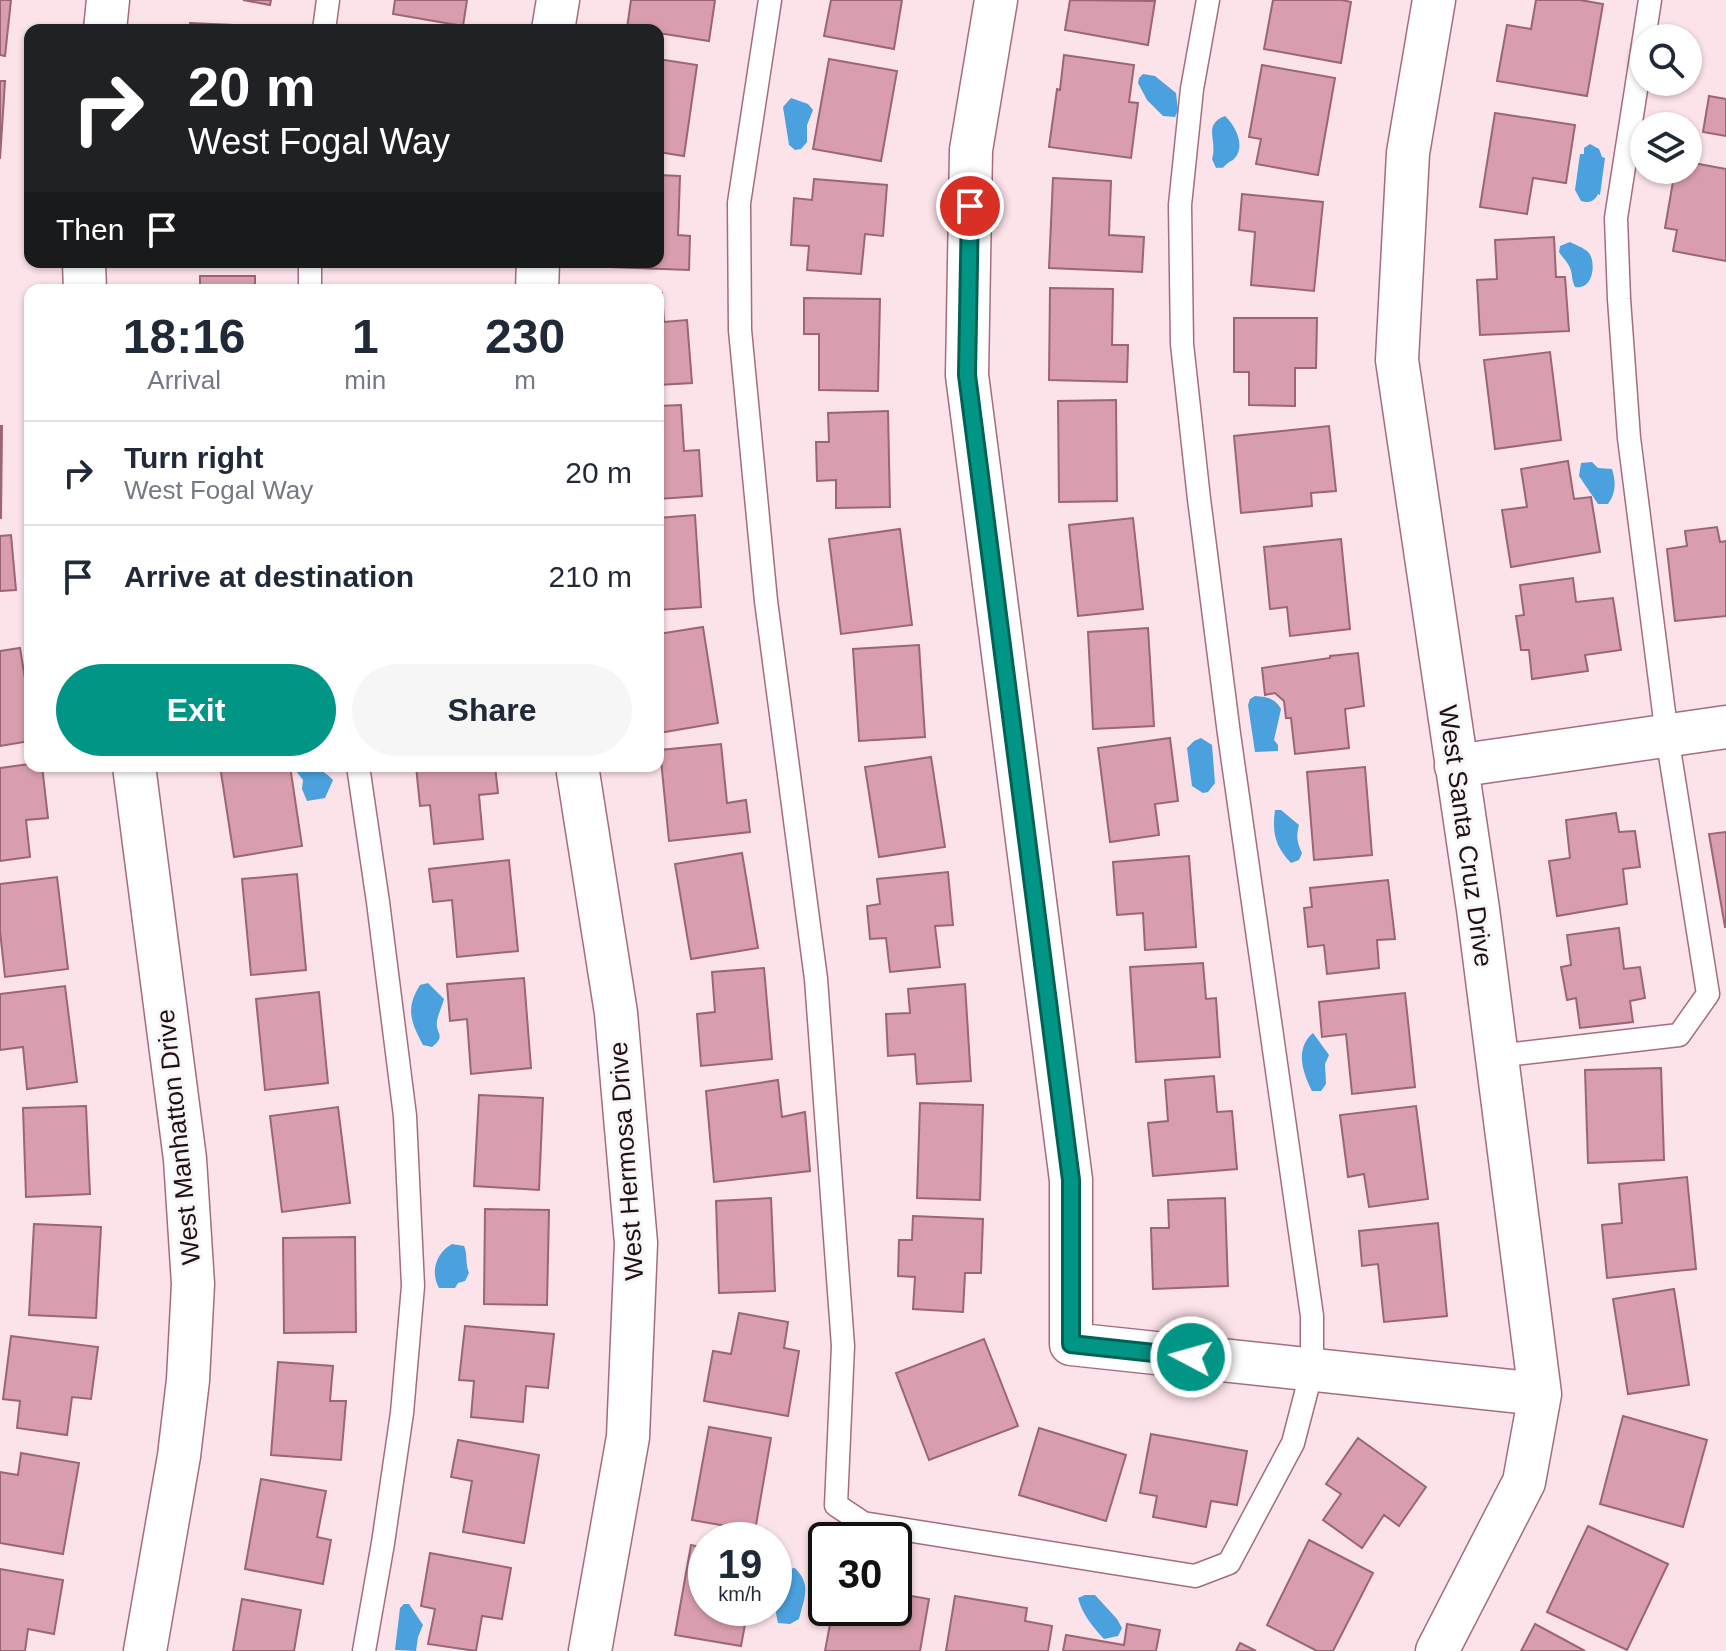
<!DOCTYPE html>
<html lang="en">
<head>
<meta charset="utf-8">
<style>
  :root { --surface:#fff; --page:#f6f6f7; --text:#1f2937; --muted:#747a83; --line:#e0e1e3; --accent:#009584 }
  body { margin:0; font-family:Helvetica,sans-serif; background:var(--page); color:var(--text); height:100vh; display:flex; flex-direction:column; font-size:30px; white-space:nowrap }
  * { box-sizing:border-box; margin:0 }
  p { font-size:26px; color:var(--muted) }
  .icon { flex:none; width:44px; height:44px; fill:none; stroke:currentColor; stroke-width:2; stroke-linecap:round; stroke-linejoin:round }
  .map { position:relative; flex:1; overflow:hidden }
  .details { position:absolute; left:24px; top:284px; width:640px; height:488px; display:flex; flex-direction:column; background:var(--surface); border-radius:16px; box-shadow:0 2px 6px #0004 }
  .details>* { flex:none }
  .top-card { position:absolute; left:24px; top:24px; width:640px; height:244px; border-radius:16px; box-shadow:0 2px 6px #0004; background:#202124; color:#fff; overflow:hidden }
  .buttons { position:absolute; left:1630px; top:24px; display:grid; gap:16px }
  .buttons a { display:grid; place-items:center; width:72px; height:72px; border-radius:50%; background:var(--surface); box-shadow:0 2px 6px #0004; font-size:40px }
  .speed { position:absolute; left:688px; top:1522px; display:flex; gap:16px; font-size:40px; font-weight:700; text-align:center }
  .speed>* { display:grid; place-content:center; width:104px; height:104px; border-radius:50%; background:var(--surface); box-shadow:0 2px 6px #0004; line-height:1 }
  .speed small { font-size:20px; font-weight:400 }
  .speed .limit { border:4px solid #111; border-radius:12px; background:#fff; color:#111 }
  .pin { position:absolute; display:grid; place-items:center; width:68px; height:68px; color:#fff; margin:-34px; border:4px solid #fff; border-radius:50%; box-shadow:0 2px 8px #0007 }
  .me { position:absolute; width:88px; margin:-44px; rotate:276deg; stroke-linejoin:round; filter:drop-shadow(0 0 6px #0008) }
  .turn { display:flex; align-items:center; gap:28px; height:168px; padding:0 32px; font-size:36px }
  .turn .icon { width:104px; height:104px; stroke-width:2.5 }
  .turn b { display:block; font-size:56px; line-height:68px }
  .then { display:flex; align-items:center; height:76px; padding:0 32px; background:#0003; gap:16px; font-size:30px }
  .eta { display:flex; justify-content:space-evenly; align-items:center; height:136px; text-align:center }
  .eta b { font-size:48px; font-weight:800; line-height:56px }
  .action { display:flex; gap:16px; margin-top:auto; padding:16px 32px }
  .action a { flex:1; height:92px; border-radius:48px; background:var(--accent); color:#fff; font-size:32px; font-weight:800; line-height:92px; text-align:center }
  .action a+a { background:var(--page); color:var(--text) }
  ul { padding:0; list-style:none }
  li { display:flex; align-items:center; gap:24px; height:104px; padding:0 32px; border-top:2px solid var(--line) }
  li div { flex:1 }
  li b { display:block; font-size:30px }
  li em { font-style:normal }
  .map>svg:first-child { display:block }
</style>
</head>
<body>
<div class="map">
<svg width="1726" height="1651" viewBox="0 0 1726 1651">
  <rect width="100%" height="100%" fill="#fce2e9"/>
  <!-- water -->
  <path fill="#4aa1dd" d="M1143,74L1155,76L1176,93L1178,110L1175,117L1163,116L1147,100L1138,83L1139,78Z
    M791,98L808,104L813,110L807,125V142L801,149L795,150L789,145L783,107Z
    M1225,116C1236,126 1246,147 1234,159C1232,161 1230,161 1228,163C1220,169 1228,167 1216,168L1212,159C1218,140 1202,125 1225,116Z
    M1590,144L1599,149L1602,157L1605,158L1600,195L1598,194C1594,202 1589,203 1581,201L1575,190L1580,154H1584V148Z
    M1570,242C1576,245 1584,248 1588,252C1596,259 1595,290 1575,287C1571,279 1573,273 1569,266C1567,261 1562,257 1559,252L1560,246Z
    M1592,462L1598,468L1612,469C1616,482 1616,493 1608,504H1598L1579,476L1581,463Z
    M1255,696C1267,697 1275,698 1281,709L1274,740L1278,745V751L1255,752L1248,705L1250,699Z
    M1201,738L1212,745L1215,783L1208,792L1203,793L1192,786L1187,748L1194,741Z
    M297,766H317C322,772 328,774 333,780L325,798L307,801L302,789L303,780L296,771Z
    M1275,810H1281L1299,825C1296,836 1297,843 1302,853L1299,860L1291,863C1275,846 1272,833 1275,810Z
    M428,983L444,999C442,1007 438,1014 437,1021C435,1034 447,1035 432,1047L423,1045C411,1022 405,1009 420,985Z
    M1313,1033L1329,1055L1325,1064L1326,1084L1321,1091H1312C1302,1072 1295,1048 1313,1033Z
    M452,1244L464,1246C468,1255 465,1263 469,1273L465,1281L458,1283L455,1288H439C430,1272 436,1253 452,1244Z
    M795,1568C812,1585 804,1598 799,1619L790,1624L778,1623L774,1604C783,1592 778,1582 788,1569Z
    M1085,1595H1095L1117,1619L1122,1628L1118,1636L1104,1639C1093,1627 1082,1614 1078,1598Z
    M404,1604H409L423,1625L418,1637L416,1651L395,1650L400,1608Z"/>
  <!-- building -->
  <path fill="#d99ead" stroke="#9b6574" stroke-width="2" d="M0,0H11L5,56L0,55Z
    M243,0H271L270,5Z
    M395,0H467L463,26L393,14Z
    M631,0H715L709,41L658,33V30L627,28Z
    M831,0H902L894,49L824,36Z
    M1070,0L1155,1L1148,45L1065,30Z
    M1273,0H1342L1351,2L1341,63L1264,49Z
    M1536,0H1580L1603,4L1587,96L1497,81L1507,25L1531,29Z
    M190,23L256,26V30H189Z
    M1064,55L1134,65L1129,102L1138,103L1131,158L1049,147L1057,89L1060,90Z
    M658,59L697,65L684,156L658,152Z
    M829,59L897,71L881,161L813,149Z
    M1262,65L1335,78L1318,175L1256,164L1261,139L1249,137Z
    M0,81H5L0,159Z
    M1709,96L1726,99V136L1703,132Z
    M1495,113L1575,125L1566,183L1533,178L1527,214L1480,207Z
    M1688,162L1726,169V261L1673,251L1677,230L1665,228L1675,170H1688Z
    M658,175L680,176L678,235L690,236L689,270L610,267V262H658Z
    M1053,178L1111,181L1109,235L1144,237L1142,272L1049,268Z
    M814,179L887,185L883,236L865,234L861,274L807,270L809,246L791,245L794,198L812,200Z
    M1242,194L1323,202L1314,291L1251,285L1255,232L1239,230Z
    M1554,237L1556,277H1565L1569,331L1480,335L1477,280L1497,279L1495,240Z
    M200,276H255V290H200Z
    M367,287L447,288V290H367Z
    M1050,288L1113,289L1112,345H1128L1127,382L1049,380Z
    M662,293L664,322L687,320L692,383L658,385V294Z
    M804,298L880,299L878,391L819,390V334H804Z
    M1234,318H1317L1316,368H1295V406L1249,405V372H1234Z
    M1550,352L1561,440L1495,449L1484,360Z
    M1116,400L1117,501L1059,502L1058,401Z
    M681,405L684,451L699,450L702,496L658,499V406Z
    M888,411L890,507L836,508V480L817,481L816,442H829L828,413Z
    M0,426H2L1,518H0Z
    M1329,426L1336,491L1311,493L1312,506L1241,513L1234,436Z
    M1568,461L1574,499L1591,497L1600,552L1511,567L1502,510L1527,507L1521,469Z
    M695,515L701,607L658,610V518Z
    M1133,518L1143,609L1078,616L1069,525Z
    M1717,527L1720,542L1726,541V616L1675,621L1667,549L1687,546L1685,531Z
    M900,529L912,625L841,634L829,539Z
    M11,535L16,590L0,591V536Z
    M1341,539L1350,629L1290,636L1287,607L1270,609L1264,547Z
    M1573,578L1576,602L1613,598L1621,650L1585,655L1588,671L1532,679L1529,650H1521L1516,616L1524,615L1520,585Z
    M703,627L718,723L659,733L658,634Z
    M1148,628L1154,726L1093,729L1088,632Z
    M919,645L925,737L859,741L853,649Z
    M20,648L30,709V741L0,746V651Z
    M1358,653L1364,706L1345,709L1349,748L1295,754L1291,718H1286L1284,701L1275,693L1265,695L1262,668L1330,658V656Z
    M1170,738L1178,801L1155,804L1159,835L1110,842L1098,748Z
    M721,744L727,803L746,800L750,832L669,841L660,750Z
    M931,757L945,847L879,857L865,767Z
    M30,764V766H42L48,818L26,820L30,857L0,861V768Z
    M220,766H290L302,846L234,857Z
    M416,766H495L498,793L479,795L483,839L434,844L430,805L420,806Z
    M1365,767L1372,855L1314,860L1307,772Z
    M1616,813L1619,832L1635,831L1640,867L1623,869L1627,904L1557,916L1549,861L1570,858L1566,820Z
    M1726,832V927H1725L1709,834Z
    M742,853L758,948L691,959L675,864Z
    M1189,856L1196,947L1145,950L1143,913L1117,915L1113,862Z
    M509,860L518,951L457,957L452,900L433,902L429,869Z
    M948,872L953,925L935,926L940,967L890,972L886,938L870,939L867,906L880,904L877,879Z
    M297,874L306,970L251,975L242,879Z
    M57,877L68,969L5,977L0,931V884Z
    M1388,880L1395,939L1377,940L1379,968L1327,974L1324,945L1308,947L1304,908L1312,907L1310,888Z
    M1619,928L1624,969L1640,967L1645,998L1630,1001L1633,1022L1580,1028L1576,998L1567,1000L1561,967L1571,965L1567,935Z
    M1203,963L1206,999L1216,998L1220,1057L1136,1062L1130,967Z
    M764,968L772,1059L701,1066L697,1014L715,1012L712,972Z
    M524,978L531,1068L471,1074L467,1019L450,1021L447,984Z
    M965,984L971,1081L917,1084L915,1054L888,1056L886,1014L910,1013L908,989Z
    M65,986L77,1082L27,1089L23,1047L0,1050V994Z
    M319,992L328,1083L265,1090L256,999Z
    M1405,993L1415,1087L1352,1094L1346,1034L1322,1037L1319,1002Z
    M1661,1068L1664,1160L1588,1163L1585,1070Z
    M1214,1076L1217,1112L1232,1111L1237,1169L1153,1176L1148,1123L1168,1121L1165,1080Z
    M778,1080L782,1117L805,1112L810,1171L714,1182L706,1091Z
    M479,1095L543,1098L539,1190L474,1186Z
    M920,1103L983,1105L980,1200L917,1198Z
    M86,1106L90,1194L26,1197L23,1108Z
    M1416,1106L1428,1199L1369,1207L1364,1174L1348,1177L1340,1115Z
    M338,1107L350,1203L282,1212L270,1116Z
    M1687,1177L1696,1269L1607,1278L1602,1225L1622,1223L1619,1184Z
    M771,1198L775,1291L719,1293L716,1201Z
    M1225,1198L1228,1286L1153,1289L1151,1228H1169L1168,1200Z
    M485,1209L549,1210L547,1305L484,1304Z
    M913,1216L983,1219L981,1273H965L963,1312L913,1309L915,1277L898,1276L899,1240H912Z
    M1438,1223L1447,1316L1384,1322L1378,1264L1362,1266L1359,1231Z
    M34,1224L101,1227L96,1318L29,1315Z
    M355,1237L356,1332L284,1333L283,1238Z
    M1674,1289L1689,1385L1628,1394L1613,1299Z
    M739,1313L788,1322L784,1348L799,1351L788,1416L704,1401L713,1351L731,1354Z
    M465,1326L554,1334L548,1388L526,1386L523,1422L471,1417L474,1381L459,1380Z
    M11,1336L98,1347L91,1399L72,1397L67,1435L17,1428L20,1401L3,1399Z
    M984,1339L1018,1426L929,1460L896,1373Z
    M278,1362L333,1366L330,1401H346L341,1460L271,1455Z
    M1623,1416L1707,1440L1683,1527L1600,1504Z
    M709,1427L771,1438L755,1531L692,1520Z
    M1039,1428L1126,1455L1106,1521L1019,1495Z
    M1151,1434L1247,1451L1237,1505L1211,1501L1206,1527L1153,1517L1157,1496L1140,1493Z
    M1358,1438L1426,1487L1399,1526L1384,1515L1362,1548L1323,1520L1341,1494L1326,1484Z
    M458,1440L539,1455L524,1543L463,1532L472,1481L451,1477Z
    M21,1453L79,1463L63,1554L0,1543V1472L18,1475Z
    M261,1479L326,1491L317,1537L331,1540L323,1584L245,1569Z
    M1588,1526L1668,1564L1627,1650L1547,1612Z
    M1309,1540L1373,1573L1333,1651H1317L1267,1625Z
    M691,1545L706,1548V1608H748L741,1646L675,1635Z
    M430,1553L511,1568L502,1619L482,1616L476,1651L428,1644L435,1609L421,1606Z
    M0,1569L63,1580L54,1634L28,1629L25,1651H0Z
    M894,1593L929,1599L920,1651H825L833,1608H894Z
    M955,1596L1027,1608L1025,1621L1052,1626L1048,1651H946Z
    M242,1599L301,1610L294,1651H233Z
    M1127,1624L1160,1630L1156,1651H1063L1066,1635L1124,1645Z
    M1535,1624L1585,1651H1521Z
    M1240,1643L1256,1651H1236Z"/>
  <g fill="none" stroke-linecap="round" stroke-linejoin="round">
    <defs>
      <path id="service" d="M770,0L739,203L740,330L766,601L816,979L843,1346L836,1505L863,1523L1195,1576L1229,1563L1293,1443L1312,1370V1316L1229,734L1199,499L1182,344L1180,205L1192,89L1208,0
        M324,30L328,0
        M310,290V262
        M358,766L378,902L405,1116L413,1286L402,1413L383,1543L364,1651
        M1497,1056L1679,1035L1708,994L1667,736L1629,438L1619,299L1616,218L1650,0"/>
      <path id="minor" d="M996,0L971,150L967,375L1071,1180V1344L1540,1394
        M1434,0L1408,153L1397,360L1478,909L1540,1394L1524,1482L1437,1651
        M105,30L108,0
        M553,30L558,0
        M84,262L85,290
        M537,290L538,262
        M134,766L185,1159L193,1284L188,1380L179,1456L145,1651
        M577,766L616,1013L636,1243L628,1437L590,1651
        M1456,766L1726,727"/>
    </defs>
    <!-- service casing -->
    <use href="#service" stroke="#a46d7c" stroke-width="25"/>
    <!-- minor casing -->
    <use href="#minor" stroke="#a46d7c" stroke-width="45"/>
    <!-- service -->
    <use href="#service" stroke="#fff" stroke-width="22"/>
    <!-- minor -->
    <use href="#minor" stroke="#fff" stroke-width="42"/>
  </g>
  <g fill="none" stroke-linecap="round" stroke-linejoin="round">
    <defs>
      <path id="route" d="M970,206L967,375L1071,1180V1344L1191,1357"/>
    </defs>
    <!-- route casing -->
    <use href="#route" stroke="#006156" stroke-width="20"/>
    <!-- route -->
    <use href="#route" stroke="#009584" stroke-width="14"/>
  </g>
  <g text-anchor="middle" stroke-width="6" stroke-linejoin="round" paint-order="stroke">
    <!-- street labels -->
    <g font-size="26" fill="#230e14" stroke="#f7f7f7">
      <text transform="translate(1466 836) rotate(82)" y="9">West Santa Cruz Drive</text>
      <text transform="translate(178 1137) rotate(-96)" y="9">West Manhatton Drive</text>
      <text transform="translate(626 1161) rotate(-94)" y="9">West Hermosa Drive</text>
    </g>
  </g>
</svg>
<div class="buttons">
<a><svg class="icon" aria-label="search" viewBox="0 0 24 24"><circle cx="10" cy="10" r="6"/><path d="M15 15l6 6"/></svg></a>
<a><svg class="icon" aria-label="layers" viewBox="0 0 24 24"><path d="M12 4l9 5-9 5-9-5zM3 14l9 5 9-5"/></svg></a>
</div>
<div class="speed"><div>19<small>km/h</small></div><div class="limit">30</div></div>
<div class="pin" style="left:970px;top:206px;background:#d93025"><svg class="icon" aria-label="arrive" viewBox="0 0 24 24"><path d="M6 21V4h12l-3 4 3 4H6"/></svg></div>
<svg class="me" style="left:1191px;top:1357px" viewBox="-20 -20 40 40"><circle r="17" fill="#009584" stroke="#fff" stroke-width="3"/><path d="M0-11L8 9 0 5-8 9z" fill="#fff"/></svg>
<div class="top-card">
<div class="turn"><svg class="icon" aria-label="right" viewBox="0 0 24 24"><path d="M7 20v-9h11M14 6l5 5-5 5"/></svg><div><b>20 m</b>West Fogal Way</div></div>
<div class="then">Then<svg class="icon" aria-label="arrive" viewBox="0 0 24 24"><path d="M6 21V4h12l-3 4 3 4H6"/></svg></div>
</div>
<section class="details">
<div class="eta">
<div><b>18:16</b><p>Arrival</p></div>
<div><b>1</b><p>min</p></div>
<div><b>230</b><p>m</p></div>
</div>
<ul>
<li><svg class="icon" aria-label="right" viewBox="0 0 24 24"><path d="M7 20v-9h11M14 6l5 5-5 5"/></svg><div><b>Turn right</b><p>West Fogal Way</p></div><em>20 m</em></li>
<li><svg class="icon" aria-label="arrive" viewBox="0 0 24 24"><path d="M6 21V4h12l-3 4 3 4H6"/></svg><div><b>Arrive at destination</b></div><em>210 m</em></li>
</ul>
<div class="action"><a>Exit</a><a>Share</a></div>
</section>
</div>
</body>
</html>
